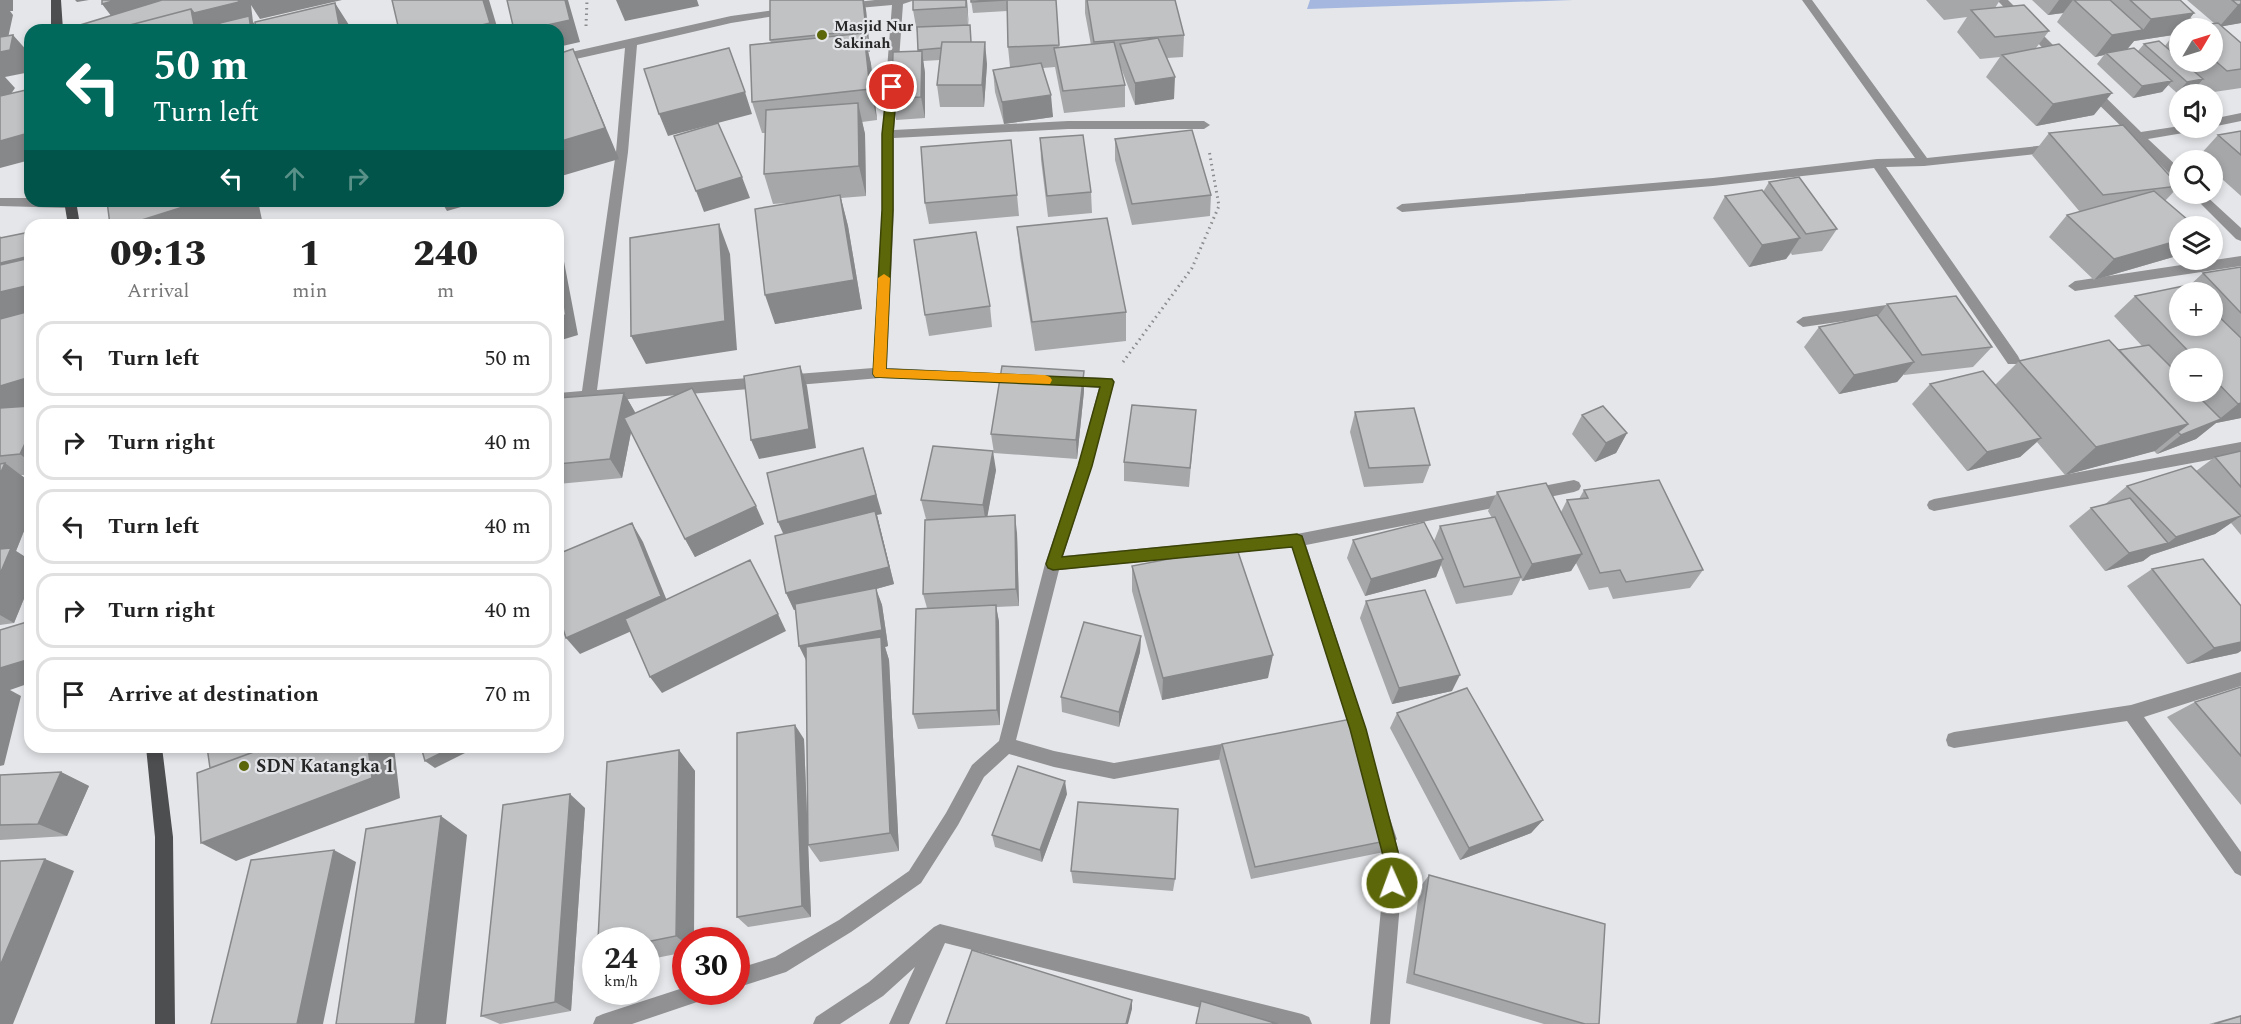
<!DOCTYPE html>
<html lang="en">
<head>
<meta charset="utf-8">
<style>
  :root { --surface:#fff; --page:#f2f2f2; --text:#222; --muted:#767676; --line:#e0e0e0 }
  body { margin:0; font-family:Spectral,serif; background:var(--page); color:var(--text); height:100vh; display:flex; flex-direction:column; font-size:22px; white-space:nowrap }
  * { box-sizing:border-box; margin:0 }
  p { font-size:20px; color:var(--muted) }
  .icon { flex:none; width:33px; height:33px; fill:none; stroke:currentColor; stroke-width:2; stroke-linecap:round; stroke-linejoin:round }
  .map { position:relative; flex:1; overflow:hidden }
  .details { position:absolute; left:24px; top:219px; width:540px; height:534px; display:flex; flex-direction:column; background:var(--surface); border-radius:18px; box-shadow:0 3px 9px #0003 }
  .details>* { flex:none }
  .hud { position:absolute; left:24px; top:24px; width:540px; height:183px; border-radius:18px; box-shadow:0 3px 9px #0003; background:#00695c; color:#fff; overflow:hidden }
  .needle { width:39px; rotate:52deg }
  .fabs { position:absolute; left:2169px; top:18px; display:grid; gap:12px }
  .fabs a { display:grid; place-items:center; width:54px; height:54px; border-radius:50%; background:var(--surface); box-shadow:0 3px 9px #0003; font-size:30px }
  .speed { position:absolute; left:582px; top:927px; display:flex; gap:12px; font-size:30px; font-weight:700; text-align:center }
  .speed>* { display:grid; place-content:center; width:78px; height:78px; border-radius:50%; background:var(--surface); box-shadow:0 3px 9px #0003; line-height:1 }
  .speed small { font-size:15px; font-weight:400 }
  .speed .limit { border:9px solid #d22; background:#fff; color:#111 }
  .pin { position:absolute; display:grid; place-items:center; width:51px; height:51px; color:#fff; margin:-26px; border:3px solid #fff; border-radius:50%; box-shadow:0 2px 6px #0007 }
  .me { position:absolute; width:66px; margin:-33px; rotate:358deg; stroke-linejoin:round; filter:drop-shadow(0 0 4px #0008) }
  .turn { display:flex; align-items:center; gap:21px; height:126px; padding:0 30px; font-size:27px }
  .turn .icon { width:78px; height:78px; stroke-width:2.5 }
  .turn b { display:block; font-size:42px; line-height:51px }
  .lanes { display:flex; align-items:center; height:57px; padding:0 30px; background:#0003; justify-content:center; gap:30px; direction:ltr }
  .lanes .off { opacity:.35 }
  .eta { display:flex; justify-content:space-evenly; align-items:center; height:102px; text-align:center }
  .eta b { font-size:36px; font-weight:800; line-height:42px }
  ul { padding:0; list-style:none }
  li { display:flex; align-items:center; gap:18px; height:75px; margin:0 12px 9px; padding:0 18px; border:3px solid var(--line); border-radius:18px }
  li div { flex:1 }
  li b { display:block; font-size:22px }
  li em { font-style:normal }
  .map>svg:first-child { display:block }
</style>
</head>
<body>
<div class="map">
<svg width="2241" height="1024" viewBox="0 0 2241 1024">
  <rect width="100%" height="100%" fill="#e4e6e9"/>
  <!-- green -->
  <path fill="#a5b7df" d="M1310,0H1573L1307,9Z"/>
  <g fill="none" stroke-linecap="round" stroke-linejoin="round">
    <!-- path -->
    <path stroke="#8a8b8d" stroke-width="3" stroke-dasharray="1.5 4" stroke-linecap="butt" d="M586,26L587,0
      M1123,362L1192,268L1219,206L1209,150"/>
    <!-- minor -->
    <path fill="#919193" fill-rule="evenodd" d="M875,0H915L903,4L894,130L1068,121H1204L1210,125L1204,129H1068L894,138V210L887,368L1020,374L1025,375L1027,379L1025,383L880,378L558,405V393L582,391L616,152L625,48L558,63V55L731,16L790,8L795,11L794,13L731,23L637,45L628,152L597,390L873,368L882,210V134L892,5L847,9L842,6L847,3Z
      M1802,0H1812L1927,158L2056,144L2062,148L2056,152L1924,166L1886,167L2018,356L2020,360L2018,364H2008L1874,168L1713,186L1402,212L1396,208L1402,204L1713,178L1877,159L1915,158Z
      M1997,0H2008L2065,57V63H2057Z
      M2158,0H2170L2203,28H2191Z
      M2091,86L2095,87L2141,132L2180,126V128H2195L2189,132L2148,139L2180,169V181L2176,180L2136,141L2112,143V137L2129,134L2087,93L2085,90Z
      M2241,113V121L2212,127V119Z
      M2191,194H2204L2241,228V241L2236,239Z
      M2241,256V266L2075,291L2068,286L2075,281Z
      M1900,303L1907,308L1900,313L1803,327L1796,322L1803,317Z
      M1065,376L1107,378L1114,383L1092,466L1063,556L1297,534L1574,480L1579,482L1581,486L1579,490L1574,492L1306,545L1366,729L1364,735L1351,738L1345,736L1343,730L1348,723L1292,547L1059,570L1016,740L1054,751L1114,763L1238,741L1244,743L1246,749L1244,755L1114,779L1054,767L1009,754L984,777L958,825L921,883L851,932L786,972L736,988V969L775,957L839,920L909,871L946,813L972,765L999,741L1045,564L1078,466L1099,388L1060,385L1058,381L1060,377Z
      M2241,442V454L1934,511L1929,509L1927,505L1929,501L1934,499Z
      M2241,672V686L2144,717L2241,852V876L2235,873L2127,721L1954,748L1948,746L1946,740L1948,734L1954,732L2131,705Z
      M1385,821L1391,824L1403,867L1390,1024H1370L1385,867L1376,830L1379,824Z
      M940,924L1302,1014L1309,1017L1312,1024H1264L945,943L909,1024H889L915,967L883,996L840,1024H813L816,1017L869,982L934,927Z
      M686,987V992H708L706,999L632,1024H593L596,1017L603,1014Z"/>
    <!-- tertiary -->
    <path fill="#919193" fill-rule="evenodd" d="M0,198H30V201H74L76,204L70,208L0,206Z"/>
    <!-- primary -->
    <path fill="#4d4e50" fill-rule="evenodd" d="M51,0H61L63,30H51Z
      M64,201H76L80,225H68Z
      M146,747H162L173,837L175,1024H155V837Z"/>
  </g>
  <!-- wall -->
  <path fill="#a5a7a9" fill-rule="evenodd" d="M770,0H864L866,10L870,52H868L871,64L877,120L862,122L865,134L866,196L841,198L848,226L862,309L775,324L800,202L773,204L764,174L765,133H762L752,102L771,43L770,40Z
    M967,0L968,25L971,42L987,64L984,107H940L937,85L940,60L923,61L925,73V118L896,120L892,98L918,51L917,32L913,10Z
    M971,0H1056L1059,48L1091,45L1085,13V0H1175L1184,35L1183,57L1167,58L1174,99L1135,105L1120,65V62H1119L1125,85V107L1064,113L1055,67L1043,68L1053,117L1004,124L995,92L993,70L1010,67L1008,47L1007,11L973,13Z
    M1926,0H2000L1995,8L2049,31L2036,48L2094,115L2036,126L1986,77L2000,57L1980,59L1957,32L1967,17L1944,20Z
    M2032,0H2180L2194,13L2182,28L2214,23L2187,0H2241V23L2222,26L2241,43V88L2207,93L2198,85L2193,91L2177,93L2168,85L2162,92L2133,98L2097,64L2104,55L2095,57L2057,22L2063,13L2048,15ZM2180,28H2212V62H2180ZM2173,35L2165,46L2144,44L2138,51L2127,49L2134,41Z
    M2241,131V196L2212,170V160H2202L2198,157L2218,135Z
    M2049,133L2179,186L2165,201L2180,226V255L2094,280L2049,237L2067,215L2080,212L2032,155Z
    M1040,138L1091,192L1092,213L1048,217L1041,160Z
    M1115,139L1211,195L1210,216L1132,225L1115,160Z
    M1769,182L1837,229L1822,251L1792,255L1791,253L1786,259L1749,267L1713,218L1725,196L1763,192Z
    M1017,195L1019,216L929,224L925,203Z
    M1017,227L1126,312V341L1035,351L1020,257Z
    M30,232V404L20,407L30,406V475H21L30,482V516L16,551L30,560V584L14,623L0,625V236L2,238Z
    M2241,267V418L2216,423L2196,439L2157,454L2154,451L2065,475L2037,442L2020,457L1967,471L1912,404L1930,384L1995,385L2019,361L2119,350L2142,346L2114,316L2135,296L2189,286L2203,273ZM2180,292H2212V326ZM2180,358H2212V392H2180Z
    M1887,304L1992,347L1973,367L1904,375V374L1897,382L1839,394L1804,347L1819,327L1878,316Z
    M990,306L992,327L929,336L925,315Z
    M1084,371V391L1077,459L994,453L991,434Z
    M624,393L635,413L764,524L695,557L685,539L631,432L622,478L558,484V398Z
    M1196,410L1189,487L1124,481V462Z
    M1355,412L1430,465L1423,483L1364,487L1350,432Z
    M1582,415L1627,433L1616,453L1595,462L1572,434Z
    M2241,451V535L2231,523L2215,534L2151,555L2143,561L2105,571L2069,526L2091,508L2104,505L2127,486L2196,471L2215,457Z
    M996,470L987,516L1017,533L1019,606L996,607L999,622L1000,725L918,729L913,714L927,608L923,594L935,519H926L921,500Z
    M1584,490L1703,570L1690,588L1613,599L1608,587L1589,590L1576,563L1571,571L1522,581L1521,578L1512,595L1456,604L1441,565L1436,577L1365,596L1347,558L1353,540L1434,541L1440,526L1492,518L1488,511L1497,492L1561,512L1567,500L1579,499Z
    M882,514L877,515L894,584L876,589L882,605L888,646L885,647L889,660L899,851L820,862L808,845L811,917L748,927L737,917L804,739L808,840L807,661L796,610H794L786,593L775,536Z
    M1132,566L1268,678L1162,700L1132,591Z
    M2152,569L2238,653L2187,664L2127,586Z
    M1366,601L1452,691L1392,704L1360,618Z
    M1141,636L1140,652L1119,727L1062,712L1061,697Z
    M2241,687V805L2167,717L2195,702Z
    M1397,713L1543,820L1531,833L1460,860L1390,728Z
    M1222,744L1396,839L1389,851L1251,879L1219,758Z
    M679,750L695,771L686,952L646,960V940Z
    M61,772L89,786L67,836L0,840V775Z
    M1067,794L1042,862L995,847L992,835Z
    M585,808L571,1011L500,1024L481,1016Z
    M1071,871L1175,879L1173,891L1073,883Z
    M1429,875L1599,1024H1544L1406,983L1420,887Z
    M2241,1015V1024H2209Z"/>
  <!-- shaded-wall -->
  <path fill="#868889" d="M0,0H13V11H10L13,15L8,38L0,39Z
    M75,0H89L77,2Z
    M116,0H342L260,19L251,5L253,22L257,27V30H122L102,4Z
    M483,0H489L498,30H462Z
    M565,0H568L580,42L558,47V30H525Z
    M616,0H697L699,6L625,21Z
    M863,0H864L866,10L870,52L866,30Z
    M966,0H967L969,29Z
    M2059,0H2073L2063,13L2048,15Z
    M335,3L349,25L350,30H340Z
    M2241,4V23L2219,27L2238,5Z
    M2194,13L2182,28H2179L2173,35L2134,41L2125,52L2106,53L2104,55L2095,57L2112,35L2143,30L2151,19Z
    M864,33L871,64L877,120L870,89Z
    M13,35L30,54V72L5,77L15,88L0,110V52Z
    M985,42L987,64L984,107L982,85Z
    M573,49L619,159L558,177V142Z
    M922,51L925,73V118L921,97Z
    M1175,77L1174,99L1135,105V83Z
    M2203,79L2193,91L2177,93L2187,82Z
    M2172,81L2162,92L2133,98L2142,86Z
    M26,90L30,95V160L0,168V141Z
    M745,92L752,114L668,136L659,114Z
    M2112,93L2094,115L2036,126L2053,104Z
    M1051,95L1053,117L1004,124L1002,102Z
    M858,103L865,134L866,196L859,166Z
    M742,177L750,198L704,212L696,191Z
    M840,195L848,226L862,309L775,324L765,295Z
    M202,201H258L262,220L247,225H126Z
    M441,201H482L447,211Z
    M719,224L730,254L737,350L646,364L631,336Z
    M1800,238L1786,259L1749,267L1762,245Z
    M2180,240V255L2094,280L2114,259Z
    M558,243L562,251L578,335L558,341Z
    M30,256V270L0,268V263Z
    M30,285V311L0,319V292Z
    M1914,362L1897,382L1839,394L1854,375Z
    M800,366L807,386L816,448L759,459L751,440Z
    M1084,371V391L1077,459L1076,440Z
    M30,377V404L0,413V386Z
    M624,393L635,412L622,478L610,459Z
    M2241,403V418L2216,423L2196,439L2157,454L2181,435L2217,421L2238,404Z
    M2188,424L2155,451L2065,475L2096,447Z
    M30,433V462L20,454Z
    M1627,433L1616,453L1595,462L1606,443Z
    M2041,438L2020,457L1967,471L1987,452Z
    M863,448L882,514L877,515L894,584L876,589L882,605L888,646L885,647L889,660L899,851L799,646L876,589L794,610L786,593V540L778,522Z
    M993,451L996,470L986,524L983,505Z
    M5,463L30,482V516L16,551L30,560V584L14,623L0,615V474Z
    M756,506L764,524L695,557L685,539Z
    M1015,515L1017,533L1019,606L1016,589Z
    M2241,516L2215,534L2151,555L2143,561L2105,571L2129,553L2168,543L2176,537Z
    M632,523L643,542L672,613L580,654L566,638Z
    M1582,554L1571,571L1522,581L1532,564Z
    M1443,559L1436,577L1365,596L1371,579Z
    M996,605L999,622L1000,725L997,710Z
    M778,614L786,631L662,693L650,677Z
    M1141,636L1140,652L1119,727V712Z
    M2241,642V651L2238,653L2187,664L2214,648Z
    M1273,655L1268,678L1162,700L1163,678Z
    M30,659V683L10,690L21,696L4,765L0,766V668Z
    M1460,675L1452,691L1392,704L1399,688Z
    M795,725L804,739L811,917L802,906Z
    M368,747H394L400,798L236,861L201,843Z
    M453,747H477L435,768L425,761Z
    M679,750L695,771L694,940H686V944L676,936Z
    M61,772L89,786L67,836L38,824Z
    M1065,781L1067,794L1042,862L1040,850Z
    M570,794L585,808L571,1011L555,1002Z
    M441,816L467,835L446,1024H415Z
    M1543,820L1531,833L1460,860L1469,848Z
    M334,850L356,862L323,1024H297Z
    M45,859L74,871L13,1024H0V966Z
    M1132,1000V1009L1128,1024H1126Z"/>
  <!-- building -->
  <path fill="#c0c2c4" stroke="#868889" stroke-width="1.5" d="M102,0H116L102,4Z
    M162,0H238L239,2L194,13L191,9L111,30H80L77,26Z
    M392,0H483L490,23L462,30H399Z
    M507,0H565L570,20L525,30H514Z
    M770,0H863L866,30L770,40Z
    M913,0H966V7L913,10Z
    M971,0H1006L971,2Z
    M1007,0H1056L1059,45L1008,47Z
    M1087,0H1175L1184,35L1094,42Z
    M2074,0H2110L2143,30L2112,35Z
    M2130,0H2180L2194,13L2151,19Z
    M2232,0H2241V4L2238,5Z
    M335,3L340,30H256L255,22Z
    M2024,5L2049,31L1995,37L1971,10Z
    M191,9L195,30H111Z
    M249,16L251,30H220V23Z
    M2218,23L2241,43V69L2227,71L2212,58V28H2179Z
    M970,25L971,42H942L941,48L918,50L917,27Z
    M864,33L870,89L752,102L750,45Z
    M13,35L10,50L0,52V37Z
    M1158,38L1175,77L1135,83L1120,44Z
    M2159,41L2180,59V62H2183L2203,79L2187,82L2144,44Z
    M942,42H985L982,85H937Z
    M1114,42L1125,85L1063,91L1054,48Z
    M2059,44L2112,93L2053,104L2002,55Z
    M729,48L745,92L659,114L644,69Z
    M2134,48L2172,81L2142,86L2106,53Z
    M573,49L605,128L558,142V54Z
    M922,51L921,97L892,98L893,52Z
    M1041,63L1051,95L1002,102L993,70Z
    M26,90L25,134L0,141V96Z
    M858,103L859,166L764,174L766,110Z
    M718,123L742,177L696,191L674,136Z
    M2123,125L2179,186L2103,195L2049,133Z
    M1192,130L1211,195L1132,204L1115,139Z
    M2241,131V155L2218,135Z
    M1083,135L1091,192L1047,196L1040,138Z
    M1011,140L1017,195L925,203L921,147Z
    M1799,177L1837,229L1806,234L1769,182Z
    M1762,190L1800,238L1762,245L1725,196Z
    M2154,191L2195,226H2180V240L2114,259L2067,215Z
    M840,195L854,280L765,295L755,209Z
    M107,201H202L126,225H110Z
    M1107,218L1126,312L1032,322L1017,227Z
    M474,221V225H459Z
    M719,224L725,321L631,336L630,238Z
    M30,232V256L0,263V238Z
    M976,232L990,306L925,315L914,240Z
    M30,258V285L0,292V265Z
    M2241,267V313L2203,273Z
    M558,268L566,315L558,317Z
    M2188,285L2195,292H2180V326H2212V310L2241,338V403L2238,404L2212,377V358H2195L2135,296Z
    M1956,296L1992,347L1922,355L1887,304Z
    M30,311V377L0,386V319Z
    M1877,315L1914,362L1854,375L1819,327Z
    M2109,340L2188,424L2096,447L2019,361Z
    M2149,345L2180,376V392H2194L2221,419L2181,435L2178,432L2188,424L2119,350Z
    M800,366L809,429L751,440L744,376Z
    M1002,366L1084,371L1076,440L991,434Z
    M1983,371L2041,438L1987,452L1930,384Z
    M692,388L756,506L685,539L624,418Z
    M624,393L610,459L558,464V398Z
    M1132,405L1196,410L1190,468L1124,462Z
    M30,406V433L20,454L0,456V408Z
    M1603,406L1627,433L1606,443L1582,415Z
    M1414,408L1430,465L1369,468L1355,412Z
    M933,446L993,451L983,505L921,500Z
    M863,448L876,495L778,522L767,473Z
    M2241,451V487L2215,457Z
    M5,463L0,474V464Z
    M2191,466L2241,516L2176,537L2127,486Z
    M1659,480L1703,570L1626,582L1620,570L1600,573L1567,500L1588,498L1584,490Z
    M1546,483L1582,554L1532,564L1497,492Z
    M2130,498L2168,543L2129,553L2091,508Z
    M875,511L889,567L786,593L775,536Z
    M1015,515L1016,589L923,594L925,520Z
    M1495,517L1521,577L1464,587L1440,526Z
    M1424,522L1443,559L1371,579L1353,540Z
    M632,523L661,596L566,638L558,614V554Z
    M1236,546L1273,655L1163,678L1132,566Z
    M11,548L0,574V549Z
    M2203,559L2241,606V642L2214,648L2152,569Z
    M750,560L778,614L650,677L625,619Z
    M876,588L882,630L799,646L795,604Z
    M1425,590L1460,675L1399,688L1366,601Z
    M996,605L997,710L913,714L916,609Z
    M30,621V659L0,668V630Z
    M1084,622L1141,636L1119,712L1061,697Z
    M881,637L890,833L808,845L806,647Z
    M2241,687V756L2195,702Z
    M1467,688L1543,820L1469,848L1397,713Z
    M1356,718L1396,839L1255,867L1222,744Z
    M795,725L802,906L737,917V733Z
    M207,747H267L210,768Z
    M267,747H368L372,778L201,843L197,773Z
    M421,747H453L425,761Z
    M679,750L676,936L646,942V940H598L607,762Z
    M1018,766L1065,781L1040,850L992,835Z
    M61,772L38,824L0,825V775Z
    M570,794L555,1002L481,1016L503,805Z
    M1078,802L1178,809L1175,879L1071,871Z
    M441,816L415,1024H336L366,829Z
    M334,850L297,1024H211L251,860Z
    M45,859L0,966V861Z
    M1429,875L1605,924L1599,1024H1585L1414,974Z
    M972,950L1132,1000L1126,1024H946Z
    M1201,1001L1278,1024H1196Z
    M2241,1016V1024H2214Z"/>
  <!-- route -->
  <path fill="#5c670a" stroke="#3c4306" stroke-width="1.5" d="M892,83L897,87L893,134V210L886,369L1112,379L1114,382L1092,466L1062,557L1297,534L1302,536L1366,729L1402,867L1398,889L1392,892L1386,889L1384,883L1386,867L1350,729L1292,547L1053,570L1048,568L1046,564L1078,466L1100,387L875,377L873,374L882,210V134L887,87Z"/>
  <!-- slow -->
  <path fill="#f59e0b" d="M884,274L890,278L886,369L1045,375L1050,377L1052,380L1050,384L875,377L873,374L878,278Z"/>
  <!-- markers -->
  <g fill="#5c670a" stroke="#e4e6e9" stroke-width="2">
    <circle cx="822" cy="35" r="6"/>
    <circle cx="244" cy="766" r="6"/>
  </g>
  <g text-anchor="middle" stroke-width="4.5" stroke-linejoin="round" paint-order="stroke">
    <!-- far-poi labels -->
    <g font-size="15" font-weight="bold" fill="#272728" stroke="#e4e6e9" text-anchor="start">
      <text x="834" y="31">Masjid Nur<tspan x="834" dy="17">Sakinah</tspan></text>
    </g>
    <!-- poi labels -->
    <g font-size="18" font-weight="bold" fill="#272728" stroke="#e4e6e9" text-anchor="start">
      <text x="256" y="772">SDN Katangka 1</text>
    </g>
  </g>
</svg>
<div class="fabs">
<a><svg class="needle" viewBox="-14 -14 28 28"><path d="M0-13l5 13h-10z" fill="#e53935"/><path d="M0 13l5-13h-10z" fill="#767676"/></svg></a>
<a><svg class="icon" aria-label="sound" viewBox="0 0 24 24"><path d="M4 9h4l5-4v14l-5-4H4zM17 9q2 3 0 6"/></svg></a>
<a><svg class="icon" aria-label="search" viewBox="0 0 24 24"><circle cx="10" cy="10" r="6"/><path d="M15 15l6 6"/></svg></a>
<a><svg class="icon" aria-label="layers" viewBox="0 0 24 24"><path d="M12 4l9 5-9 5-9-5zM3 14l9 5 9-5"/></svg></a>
<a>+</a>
<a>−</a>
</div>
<div class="speed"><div>24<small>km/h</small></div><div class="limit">30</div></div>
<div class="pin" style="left:892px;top:87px;background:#d93025"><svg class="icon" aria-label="arrive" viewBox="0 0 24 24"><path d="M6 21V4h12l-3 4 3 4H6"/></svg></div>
<svg class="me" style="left:1392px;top:883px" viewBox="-20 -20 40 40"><circle r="17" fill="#5c670a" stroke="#fff" stroke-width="3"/><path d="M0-11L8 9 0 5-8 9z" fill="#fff"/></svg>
<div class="hud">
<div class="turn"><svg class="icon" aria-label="left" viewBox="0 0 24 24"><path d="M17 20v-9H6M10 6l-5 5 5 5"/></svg><div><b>50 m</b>Turn left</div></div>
<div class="lanes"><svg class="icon" aria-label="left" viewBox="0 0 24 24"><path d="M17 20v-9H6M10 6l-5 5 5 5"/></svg><svg class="icon off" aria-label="ahead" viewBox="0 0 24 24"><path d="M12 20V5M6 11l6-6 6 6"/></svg><svg class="icon off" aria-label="right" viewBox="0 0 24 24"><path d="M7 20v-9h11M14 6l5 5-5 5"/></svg></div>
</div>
<section class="details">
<div class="eta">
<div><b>09:13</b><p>Arrival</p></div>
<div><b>1</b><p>min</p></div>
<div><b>240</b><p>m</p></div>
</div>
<ul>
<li><svg class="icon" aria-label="left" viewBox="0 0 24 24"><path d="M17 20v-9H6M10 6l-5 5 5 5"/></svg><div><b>Turn left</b></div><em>50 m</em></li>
<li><svg class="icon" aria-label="right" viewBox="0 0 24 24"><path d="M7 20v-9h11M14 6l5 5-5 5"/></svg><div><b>Turn right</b></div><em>40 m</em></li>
<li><svg class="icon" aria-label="left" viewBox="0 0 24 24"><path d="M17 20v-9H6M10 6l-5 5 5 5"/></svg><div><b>Turn left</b></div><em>40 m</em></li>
<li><svg class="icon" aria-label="right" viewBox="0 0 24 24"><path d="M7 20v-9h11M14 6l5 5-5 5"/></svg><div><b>Turn right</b></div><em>40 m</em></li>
<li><svg class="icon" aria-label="arrive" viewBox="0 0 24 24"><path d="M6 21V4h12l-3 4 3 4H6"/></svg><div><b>Arrive at destination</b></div><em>70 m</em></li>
</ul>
</section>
</div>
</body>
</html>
